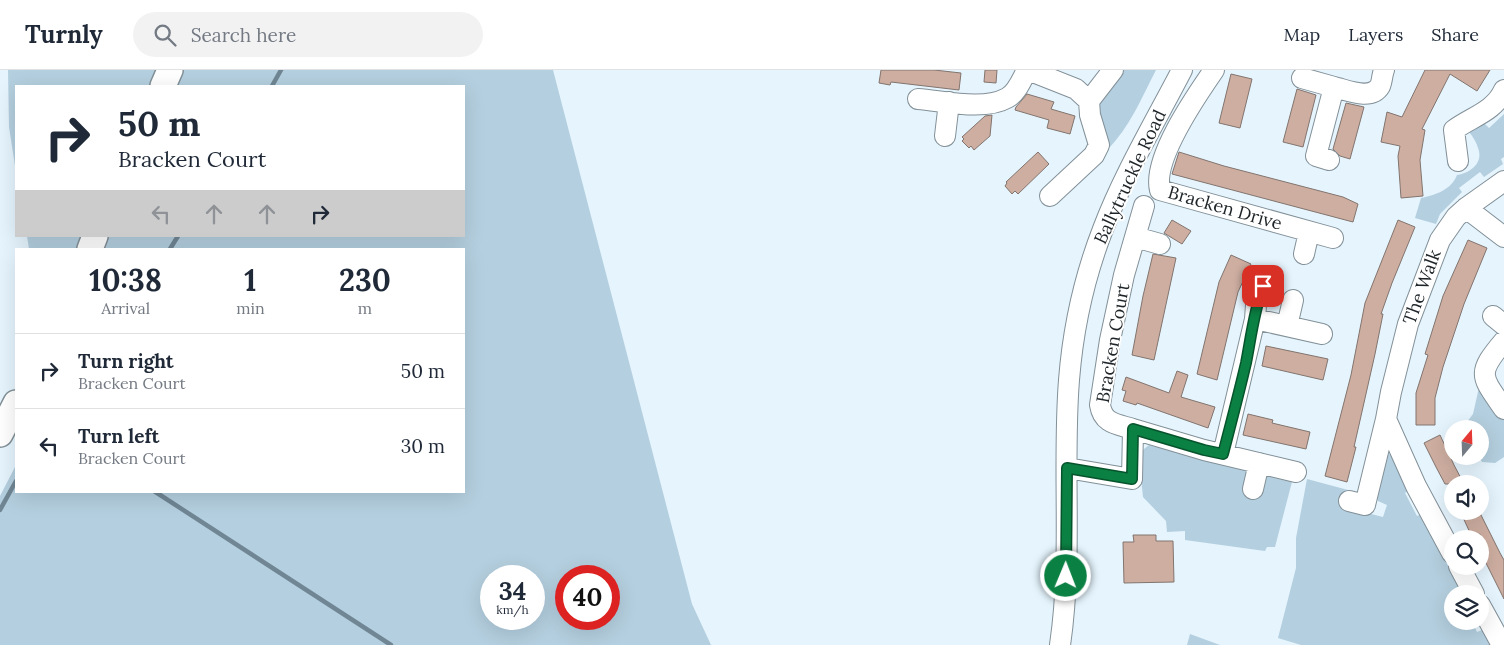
<!DOCTYPE html>
<html lang="en">
<head>
<meta charset="utf-8">
<style>
  :root { --surface:#fff; --page:#f2f2f3; --text:#1f2937; --muted:#747a83; --line:#e0e1e3 }
  body { margin:0; font-family:Lora,serif; background:var(--page); color:var(--text); height:100vh; display:flex; flex-direction:column; font-size:19px; white-space:nowrap }
  * { box-sizing:border-box; margin:0 }
  p { font-size:16px; color:var(--muted) }
  .icon { flex:none; width:28px; height:28px; fill:none; stroke:currentColor; stroke-width:2; stroke-linecap:round; stroke-linejoin:round }
  .map { position:relative; flex:1; overflow:hidden }
  .drawer { position:absolute; left:15px; top:178px; width:450px; height:245px; display:flex; flex-direction:column; background:var(--surface); border-radius:0px; box-shadow:0 5px 20px #0002 }
  .drawer>* { flex:none }
  .banner { position:absolute; left:15px; top:15px; width:450px; height:152px; border-radius:0px; box-shadow:0 5px 20px #0002; background:#fff; color:var(--text); overflow:hidden }
  .needle { width:32px; rotate:19deg }
  .tools { position:absolute; left:1444px; top:350px; display:grid; gap:10px }
  .tools a { display:grid; place-items:center; width:45px; height:45px; border-radius:50%; background:var(--surface); box-shadow:0 5px 20px #0002; font-size:25px }
  .speed { position:absolute; left:480px; top:495px; display:flex; gap:10px; font-size:25px; font-weight:700; text-align:center }
  .speed>* { display:grid; place-content:center; width:65px; height:65px; border-radius:50%; background:var(--surface); box-shadow:0 5px 20px #0002; line-height:1 }
  .speed small { font-size:12px; font-weight:400 }
  .speed .limit { border:8px solid #d22; background:#fff; color:#111 }
  .pin { position:absolute; display:grid; place-items:center; width:42px; height:42px; color:#fff; margin:-21px; border-radius:10px; box-shadow:0 2px 8px #0006 }
  .me { position:absolute; width:55px; margin:-28px; rotate:1deg; stroke-linejoin:round; filter:drop-shadow(0 0 4px #0008) }
  .turn { display:flex; align-items:center; gap:18px; height:105px; padding:0 20px; font-size:22px }
  .turn .icon { width:65px; height:65px; stroke-width:2.5 }
  .turn b { display:block; font-size:35px; line-height:42px }
  .lanes { display:flex; align-items:center; height:48px; padding:0 20px; background:#0003; justify-content:center; gap:25px; direction:ltr }
  .lanes .off { opacity:.35 }
  .eta { display:flex; justify-content:space-evenly; align-items:center; height:85px; text-align:center }
  .eta b { font-size:30px; font-weight:700; line-height:35px }
  ul { padding:0; list-style:none }
  li { display:flex; align-items:center; gap:15px; height:75px; padding:0 20px; border-top:1px solid var(--line) }
  li div { flex:1 }
  li b { display:block; font-size:19px }
  li em { font-style:normal }
  header { display:flex; align-items:center; gap:30px; box-sizing:border-box; height:70px; padding:0 25px; background:var(--surface); border-bottom:1px solid var(--line) }
  header strong { font-size:24px }
  nav { display:flex; gap:28px; margin-inline-start:auto; font-size:18px }
  .search { width:350px; height:45px; background:var(--page); display:flex; align-items:center; gap:12px; box-sizing:border-box; padding:0 18px; border-radius:28px; color:var(--muted); font-size:19px }
  .map>svg:first-child { display:block }
</style>
</head>
<body>
<header>
<strong>Turnly</strong>
<div class="search"><svg class="icon" aria-label="search" viewBox="0 0 24 24"><circle cx="10" cy="10" r="6"/><path d="M15 15l6 6"/></svg>Search here</div>
<nav><a>Map</a><a>Layers</a><a>Share</a></nav>
</header>
<div class="map">
<svg width="1504" height="575" viewBox="0 0 1504 575">
  <rect width="100%" height="100%" fill="#e5f4fd"/>
  <!-- green -->
  <path fill="#b4cfdf" fill-rule="evenodd" d="M8,0H553L692,534L711,575H0V426L16,395V421H464V179H29L27,166H464V16H16V102L9,57ZM491,506H534V549H491ZM566,506H609V549H566Z
    M1123,0H1156C1141,29 1130,57 1107,80L1097,33Z
    M1504,44V87L1501,89L1503,94L1484,107L1480,102L1459,118L1462,122L1440,144L1436,154L1415,148L1421,128C1436,125 1451,120 1457,105C1470,103 1484,93 1478,78C1476,70 1470,63 1465,57L1481,50L1489,58Z
    M1480,313L1504,348V387L1495,393L1482,392L1479,386L1480,359H1469L1467,352L1473,344Z
    M1158,373L1240,395L1247,402L1293,408L1275,477H1267L1265,481L1185,470V461L1167,462L1166,451L1143,427L1140,398L1141,384L1144,379L1149,375L1156,377Z
    M1389,384L1396,386L1409,420L1405,423L1417,446L1422,444L1426,446L1466,524H1452V551H1472L1477,562L1482,560L1487,562L1493,575H1301L1278,568L1296,498V468L1307,409L1348,420L1344,437L1383,447L1387,435L1378,431L1375,424L1383,389Z
    M1190,564L1220,575H1187Z"/>
  <g fill="none" stroke-linecap="round" stroke-linejoin="round">
    <!-- stream -->
    <path stroke="#708694" stroke-width="4.5" d="M272,16L281,0
      M170,179L178,166
      M154,421L391,575
      M0,440L16,411"/>
  </g>
  <!-- building -->
  <path fill="#ceaea1" stroke="#82746e" d="M881,0H934L961,3L959,20L891,12L890,15L879,13Z
    M985,0H997L996,13L984,12Z
    M1425,0H1490L1477,21L1450,4L1422,59L1425,60L1420,90L1423,126L1401,128L1398,86L1400,76L1381,72L1387,42L1402,47Z
    M1231,4L1252,9L1240,58L1219,53Z
    M1297,19L1316,25L1303,77L1283,72Z
    M1027,24L1054,32L1051,39L1075,46L1070,64L1047,58L1049,50L1015,40L1016,37Z
    M1346,33L1364,37L1350,89L1340,86L1333,79Z
    M992,45L990,66L974,80L971,76L969,78L962,71L964,69L962,67L985,46Z
    M1038,82L1049,94L1018,124L1015,121L1012,124L1005,116L1007,113L1006,112Z
    M1179,82L1224,96L1343,127L1358,134L1353,152L1172,104Z
    M1172,150L1191,161L1182,174L1164,163Z
    M1398,150L1415,157L1392,213L1381,244H1383L1375,284L1354,377H1356L1347,412L1325,406L1351,305L1365,233Z
    M1468,170L1487,178L1464,234L1443,297L1435,328V355H1416V323L1428,285L1425,284L1443,226Z
    M1153,184L1176,188L1154,290L1132,285L1143,226Z
    M1231,185L1251,194L1238,222L1217,310L1197,304L1219,212Z
    M1266,276L1328,289L1323,310L1262,296Z
    M1177,301L1188,305L1181,327L1215,337L1208,358L1137,333L1136,335L1123,331L1126,321L1122,320L1126,307L1169,323Z
    M1248,344L1273,350L1272,353L1310,362L1306,379L1243,365Z
    M1440,365L1454,395L1464,414H1445L1436,397L1424,373Z
    M1460,441H1479L1500,483L1504,490V529L1483,487L1480,489V464L1472,467Z
    M1133,465H1156V471H1173L1174,512L1124,513L1123,472H1134Z"/>
  <g fill="none" stroke-linecap="round" stroke-linejoin="round">
    <defs>
      <path id="minor" d="M1028,0L1076,19L1089,31L1090,45L1099,75L1094,85L1050,126
        M1214,0C1196,26 1152,89 1160,120L1333,168
        M1302,8L1334,17
        M918,29C944,31 984,41 1007,28C1017,23 1022,9 1027,0
        M1089,31L1113,0
        M945,66L949,32
        M1329,90L1316,86L1334,17C1347,20 1371,31 1380,16C1382,12 1382,5 1384,0
        M1458,91L1454,60C1471,47 1494,42 1504,20
        M1466,138L1504,167
        M1135,167L1160,174
        M1304,184L1309,162
        M1493,246L1504,255
        M1255,249L1256,235L1263,216
        M1287,256L1293,230
        M1504,271C1476,304 1481,306 1504,339
        M1133,359L1204,380L1296,402
        M1223,384L1255,249L1322,264
        M1067,398L1132,409L1133,359C1117,354 1103,354 1100,335L1110,270L1124,205L1144,136
        M1253,419L1259,393
        M1349,431L1365,435L1386,349
        M1452,483L1416,416L1386,349L1391,322L1408,254L1440,170L1456,147L1466,138L1504,111
        M1459,496L1474,524
        M1480,535L1502,575
        M1060,575C1073,487 1062,398 1069,310C1073,259 1084,208 1103,159C1124,104 1155,52 1182,0"/>
      <path id="major" d="M163,16L170,0
        M90,179L95,166
        M0,364L16,333"/>
    </defs>
    <!-- minor casing -->
    <use href="#minor" stroke="#829098" stroke-width="22"/>
    <!-- major casing -->
    <use href="#major" stroke="#829098" stroke-width="28"/>
    <!-- minor -->
    <use href="#minor" stroke="#fff" stroke-width="20"/>
    <!-- major -->
    <use href="#major" stroke="#fff" stroke-width="25"/>
  </g>
  <g fill="none" stroke-linecap="round" stroke-linejoin="round">
    <defs>
      <path id="route" d="M1066,506L1067,398L1132,409L1133,359L1204,380L1223,384C1231,353 1239,323 1246,293C1251,267 1254,241 1263,216"/>
    </defs>
    <!-- route casing -->
    <use href="#route" stroke="#07532c" stroke-width="12"/>
    <!-- route -->
    <use href="#route" stroke="#0b8043" stroke-width="9"/>
  </g>
  <g text-anchor="middle" stroke-width="4" stroke-linejoin="round" paint-order="stroke">
    <!-- street labels -->
    <g font-size="18" fill="#1e2427" stroke="#fff">
      <text transform="translate(1130 107) rotate(-65)" y="6">Ballytruckle Road</text>
      <text transform="translate(1225 138) rotate(16)" y="6">Bracken Drive</text>
      <text transform="translate(1422 217) rotate(-70)" y="6">The Walk</text>
      <text transform="translate(1113 273) rotate(-80)" y="6">Bracken Court</text>
    </g>
  </g>
</svg>
<div class="tools">
<a><svg class="needle" viewBox="-14 -14 28 28"><path d="M0-13l5 13h-10z" fill="#e53935"/><path d="M0 13l5-13h-10z" fill="#747a83"/></svg></a>
<a><svg class="icon" aria-label="sound" viewBox="0 0 24 24"><path d="M4 9h4l5-4v14l-5-4H4zM17 9q2 3 0 6"/></svg></a>
<a><svg class="icon" aria-label="search" viewBox="0 0 24 24"><circle cx="10" cy="10" r="6"/><path d="M15 15l6 6"/></svg></a>
<a><svg class="icon" aria-label="layers" viewBox="0 0 24 24"><path d="M12 4l9 5-9 5-9-5zM3 14l9 5 9-5"/></svg></a>
</div>
<div class="speed"><div>34<small>km/h</small></div><div class="limit">40</div></div>
<div class="pin" style="left:1263px;top:216px;background:#d93025"><svg class="icon" aria-label="arrive" viewBox="0 0 24 24"><path d="M6 21V4h12l-3 4 3 4H6"/></svg></div>
<svg class="me" style="left:1066px;top:506px" viewBox="-20 -20 40 40"><circle r="17" fill="#0b8043" stroke="#fff" stroke-width="3"/><path d="M0-11L8 9 0 5-8 9z" fill="#fff"/></svg>
<div class="banner">
<div class="turn"><svg class="icon" aria-label="right" viewBox="0 0 24 24"><path d="M7 20v-9h11M14 6l5 5-5 5"/></svg><div><b>50 m</b>Bracken Court</div></div>
<div class="lanes"><svg class="icon off" aria-label="left" viewBox="0 0 24 24"><path d="M17 20v-9H6M10 6l-5 5 5 5"/></svg><svg class="icon off" aria-label="ahead" viewBox="0 0 24 24"><path d="M12 20V5M6 11l6-6 6 6"/></svg><svg class="icon off" aria-label="ahead" viewBox="0 0 24 24"><path d="M12 20V5M6 11l6-6 6 6"/></svg><svg class="icon" aria-label="right" viewBox="0 0 24 24"><path d="M7 20v-9h11M14 6l5 5-5 5"/></svg></div>
</div>
<section class="drawer">
<div class="eta">
<div><b>10:38</b><p>Arrival</p></div>
<div><b>1</b><p>min</p></div>
<div><b>230</b><p>m</p></div>
</div>
<ul>
<li><svg class="icon" aria-label="right" viewBox="0 0 24 24"><path d="M7 20v-9h11M14 6l5 5-5 5"/></svg><div><b>Turn right</b><p>Bracken Court</p></div><em>50 m</em></li>
<li><svg class="icon" aria-label="left" viewBox="0 0 24 24"><path d="M17 20v-9H6M10 6l-5 5 5 5"/></svg><div><b>Turn left</b><p>Bracken Court</p></div><em>30 m</em></li>
</ul>
</section>
</div>
</body>
</html>
